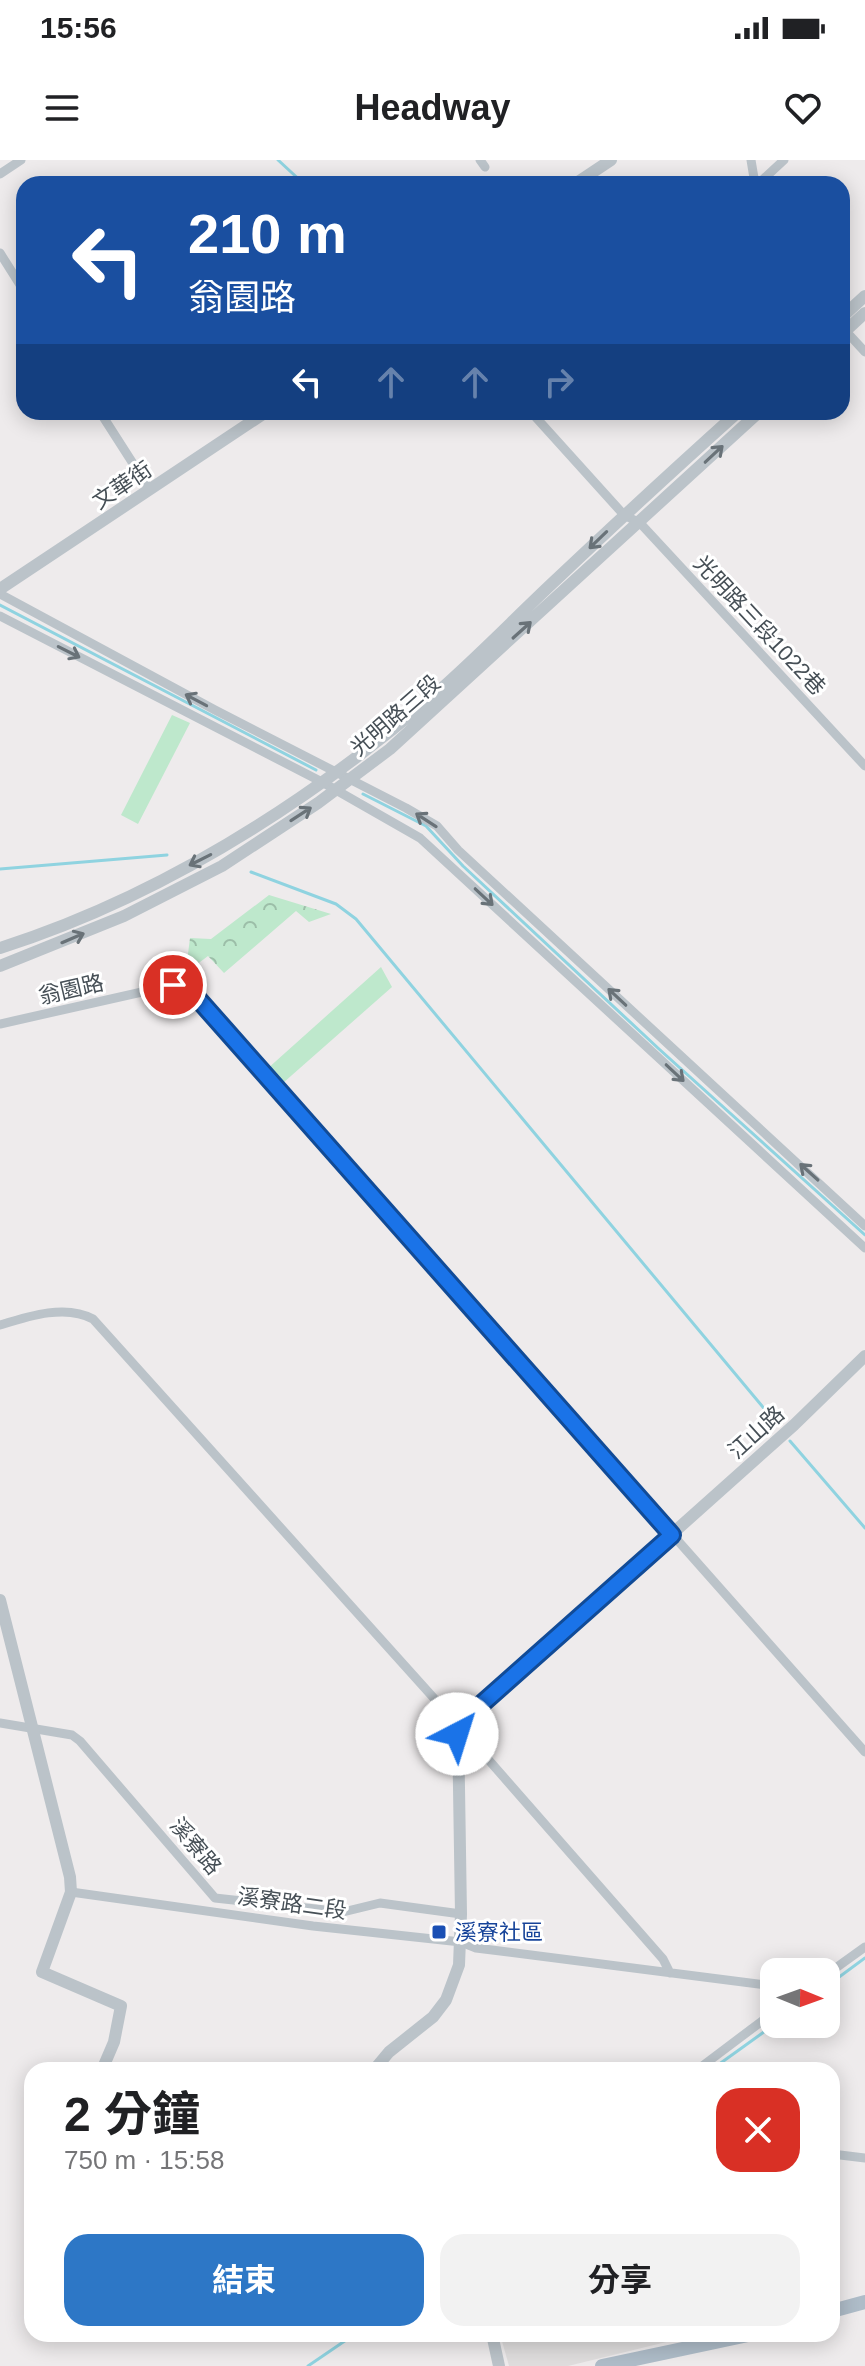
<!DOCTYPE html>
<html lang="zh-TW">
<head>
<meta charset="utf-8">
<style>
  :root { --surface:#fff; --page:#f2f2f2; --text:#202124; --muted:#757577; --accent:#2d77c6 }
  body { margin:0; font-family:Helvetica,"Noto Sans TC",sans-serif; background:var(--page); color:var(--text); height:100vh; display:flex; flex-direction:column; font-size:30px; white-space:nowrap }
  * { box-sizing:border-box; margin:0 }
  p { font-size:26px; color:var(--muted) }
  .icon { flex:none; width:44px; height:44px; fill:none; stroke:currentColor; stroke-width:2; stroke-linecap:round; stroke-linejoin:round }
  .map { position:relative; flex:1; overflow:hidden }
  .sheet { position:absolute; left:24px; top:1902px; width:816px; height:280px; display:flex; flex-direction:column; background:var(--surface); border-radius:24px; box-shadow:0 4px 20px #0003 }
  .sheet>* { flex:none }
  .guide { position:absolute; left:16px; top:16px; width:834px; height:244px; border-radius:24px; box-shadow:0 4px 20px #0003; background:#1a4fa0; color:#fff; overflow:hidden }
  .needle { width:52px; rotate:91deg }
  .tools { position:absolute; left:760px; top:1798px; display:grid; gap:16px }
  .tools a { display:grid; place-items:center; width:80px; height:80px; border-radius:16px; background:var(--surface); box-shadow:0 4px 20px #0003; font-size:40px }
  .pin { position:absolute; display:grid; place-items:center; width:68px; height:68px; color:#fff; margin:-34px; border:4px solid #fff; border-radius:50%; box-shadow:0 2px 8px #0007 }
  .me { position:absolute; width:88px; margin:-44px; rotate:40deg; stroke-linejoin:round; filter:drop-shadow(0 0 6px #0008) }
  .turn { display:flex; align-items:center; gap:28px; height:168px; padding:0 40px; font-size:36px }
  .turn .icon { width:104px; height:104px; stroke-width:2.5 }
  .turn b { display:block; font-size:56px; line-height:68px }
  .lanes { display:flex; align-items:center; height:76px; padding:0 40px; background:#0003; justify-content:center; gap:40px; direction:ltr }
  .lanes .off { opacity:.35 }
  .round { display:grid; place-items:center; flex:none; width:84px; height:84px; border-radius:24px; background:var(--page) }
  .overview { display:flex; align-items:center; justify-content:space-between; height:136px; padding:0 40px }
  h1 { font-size:48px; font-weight:700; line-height:60px }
  .button { display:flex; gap:16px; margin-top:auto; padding:16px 40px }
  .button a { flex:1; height:92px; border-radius:24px; background:var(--accent); color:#fff; font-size:32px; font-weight:700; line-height:92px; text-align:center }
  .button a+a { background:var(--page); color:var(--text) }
  .status { display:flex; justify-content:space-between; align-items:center; height:56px; padding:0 40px; background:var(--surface); direction:ltr }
  .status svg { height:22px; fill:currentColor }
  header { display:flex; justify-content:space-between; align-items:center; height:104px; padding:0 40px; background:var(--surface); font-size:36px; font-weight:700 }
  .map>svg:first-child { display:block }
</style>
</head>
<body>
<div class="status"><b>15:56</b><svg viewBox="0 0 49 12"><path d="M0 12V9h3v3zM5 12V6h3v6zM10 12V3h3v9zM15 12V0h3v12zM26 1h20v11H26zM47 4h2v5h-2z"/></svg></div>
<header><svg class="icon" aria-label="menu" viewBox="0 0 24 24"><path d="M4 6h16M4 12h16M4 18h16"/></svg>Headway<svg class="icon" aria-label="heart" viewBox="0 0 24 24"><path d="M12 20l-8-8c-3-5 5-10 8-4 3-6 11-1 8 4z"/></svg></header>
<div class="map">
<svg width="865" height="2206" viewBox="0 0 865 2206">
  <defs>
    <pattern id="forest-crowns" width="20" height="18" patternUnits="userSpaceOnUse" patternTransform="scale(2)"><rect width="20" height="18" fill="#bee8cc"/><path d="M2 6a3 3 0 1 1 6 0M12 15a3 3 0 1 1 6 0" fill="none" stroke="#9cbea8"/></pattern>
  </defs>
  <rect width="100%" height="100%" fill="#eeebec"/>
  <!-- education -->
  <path fill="#dfdddd" d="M500,2174H699L568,2206H509Z"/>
  <!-- grass -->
  <path fill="#bee8cc" d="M172,555L190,563L138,664L121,655Z
    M381,807L392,827L283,923L266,910Z"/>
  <!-- forest -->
  <path fill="url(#forest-crowns)" d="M269,735L331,754L309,762L296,751L224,813L208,796L196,805L187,802L190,778L211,779Z"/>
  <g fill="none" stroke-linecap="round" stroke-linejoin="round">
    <!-- stream -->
    <path stroke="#8fd3e0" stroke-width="3" d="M278,0L304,24
      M0,445L316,610
      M363,634L426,666L463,706L659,889L865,1075
      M0,709L167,695
      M251,712L336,744L356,759L777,1264
      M790,1281L865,1368
      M831,1823L865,1798
      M711,1910L775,1864
      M308,2206L355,2174"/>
    <!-- minor -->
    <path stroke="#bbc3c9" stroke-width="9" d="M480,0L485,7
      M751,0L755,24
      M0,14L21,0
      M758,24L784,0
      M0,93L24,131
      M842,167L865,192
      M100,252L150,330
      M531,252L624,355L640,363L865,606
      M0,434L215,550L406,648L437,666L458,690L865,1066
      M0,456L322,622L420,678L865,1088
      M0,864L173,825L191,831L865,1592
      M0,1165C29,1156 66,1144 93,1159L458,1565L663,1799L670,1813
      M0,1563L72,1575L80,1581L215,1738L343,1752L380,1743L461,1754
      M71,1732L313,1766L461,1782L476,1788L774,1826
      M826,1815L865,1787
      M826,1833H829
      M697,1910L774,1852
      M832,1994L865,1998"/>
    <!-- tertiary -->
    <path stroke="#bbc3c9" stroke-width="12" d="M575,24L611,0
      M842,157L865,136
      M842,174L865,153
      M0,429L266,252
      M0,788C160,737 304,645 432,537C476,499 517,456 560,416C618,361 678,306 738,252
      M0,806L124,756L222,706L318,643L390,589L759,252
      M0,1440L70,1717L71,1732L42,1812L121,1846L114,1882L102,1910
      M374,1910L389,1892L433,1857L446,1840L459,1805L461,1754L458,1565L794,1265L865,1196
      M492,2174L499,2206"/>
    <!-- primary -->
    <path stroke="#aebcc8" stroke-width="14" d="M832,2151L865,2142
      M602,2206L753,2174"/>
  </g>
  <!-- one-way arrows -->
  <defs><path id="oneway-shaft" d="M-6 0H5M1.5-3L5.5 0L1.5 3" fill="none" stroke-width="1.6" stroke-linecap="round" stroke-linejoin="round" transform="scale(2)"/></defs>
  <g stroke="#697278">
    <use href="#oneway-shaft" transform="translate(714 294) rotate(-43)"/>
    <use href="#oneway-shaft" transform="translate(598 380) rotate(136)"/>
    <use href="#oneway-shaft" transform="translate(522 470) rotate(-42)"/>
    <use href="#oneway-shaft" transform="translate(69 492) rotate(27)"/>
    <use href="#oneway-shaft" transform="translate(196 540) rotate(-152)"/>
    <use href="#oneway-shaft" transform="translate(301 654) rotate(-33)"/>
    <use href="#oneway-shaft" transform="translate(426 660) rotate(-147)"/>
    <use href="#oneway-shaft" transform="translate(200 700) rotate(153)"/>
    <use href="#oneway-shaft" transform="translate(484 737) rotate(43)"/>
    <use href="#oneway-shaft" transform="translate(73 778) rotate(-23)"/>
    <use href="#oneway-shaft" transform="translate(617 837) rotate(-137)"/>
    <use href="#oneway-shaft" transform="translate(675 913) rotate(43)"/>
    <use href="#oneway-shaft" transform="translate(809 1012) rotate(-138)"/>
  </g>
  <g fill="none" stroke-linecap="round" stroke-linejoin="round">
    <defs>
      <path id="route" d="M173,825L191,831L672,1375L458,1565L457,1574"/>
    </defs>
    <!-- route casing -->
    <use href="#route" stroke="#114b97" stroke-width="20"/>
    <!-- route -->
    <use href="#route" stroke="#1a73e8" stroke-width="14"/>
  </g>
  <!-- markers -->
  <rect fill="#1a4fb4" stroke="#fff" stroke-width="3" x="431" y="1764" width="16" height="16" rx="4"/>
  <g text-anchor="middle" stroke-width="6" stroke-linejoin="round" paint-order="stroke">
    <!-- street labels -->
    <g font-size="22" fill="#464f56" stroke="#fff">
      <text transform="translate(122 325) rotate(-34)" y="8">文華街</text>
      <text transform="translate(760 465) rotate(47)" y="8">光明路三段1022巷</text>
      <text transform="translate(395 555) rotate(-41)" y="8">光明路三段</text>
      <text transform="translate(71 829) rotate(-13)" y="8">翁園路</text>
      <text transform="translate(756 1272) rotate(-42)" y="8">江山路</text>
      <text transform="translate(196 1686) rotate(50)" y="8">溪寮路</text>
      <text transform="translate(292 1743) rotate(8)" y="8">溪寮路二段</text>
    </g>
    <!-- transit labels -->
    <g font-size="22" fill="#164399" stroke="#fff" text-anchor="start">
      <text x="455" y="1780">溪寮社區</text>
    </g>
  </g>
</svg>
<div class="tools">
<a><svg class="needle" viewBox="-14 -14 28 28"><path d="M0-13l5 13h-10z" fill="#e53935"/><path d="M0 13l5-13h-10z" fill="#757577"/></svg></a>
</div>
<div class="pin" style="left:173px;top:825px;background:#d93025"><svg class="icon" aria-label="arrive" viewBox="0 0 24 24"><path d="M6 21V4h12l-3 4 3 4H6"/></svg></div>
<svg class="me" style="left:457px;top:1574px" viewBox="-20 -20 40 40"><circle r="19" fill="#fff"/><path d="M0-13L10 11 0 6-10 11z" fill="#1a73e8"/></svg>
<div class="guide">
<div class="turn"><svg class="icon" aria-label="left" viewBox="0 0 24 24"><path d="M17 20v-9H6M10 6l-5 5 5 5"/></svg><div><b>210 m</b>翁園路</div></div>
<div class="lanes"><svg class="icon" aria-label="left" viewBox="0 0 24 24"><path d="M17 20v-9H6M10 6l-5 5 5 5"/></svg><svg class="icon off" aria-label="ahead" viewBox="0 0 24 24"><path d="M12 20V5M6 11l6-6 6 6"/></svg><svg class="icon off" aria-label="ahead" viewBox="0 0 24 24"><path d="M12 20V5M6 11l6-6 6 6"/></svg><svg class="icon off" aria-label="right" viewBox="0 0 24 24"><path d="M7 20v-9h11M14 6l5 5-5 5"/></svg></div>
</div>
<section class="sheet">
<div class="overview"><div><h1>2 分鐘</h1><p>750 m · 15:58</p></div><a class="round" style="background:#d93025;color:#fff"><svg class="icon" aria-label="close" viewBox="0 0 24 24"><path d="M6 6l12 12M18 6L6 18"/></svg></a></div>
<div class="button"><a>結束</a><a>分享</a></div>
</section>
</div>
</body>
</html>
